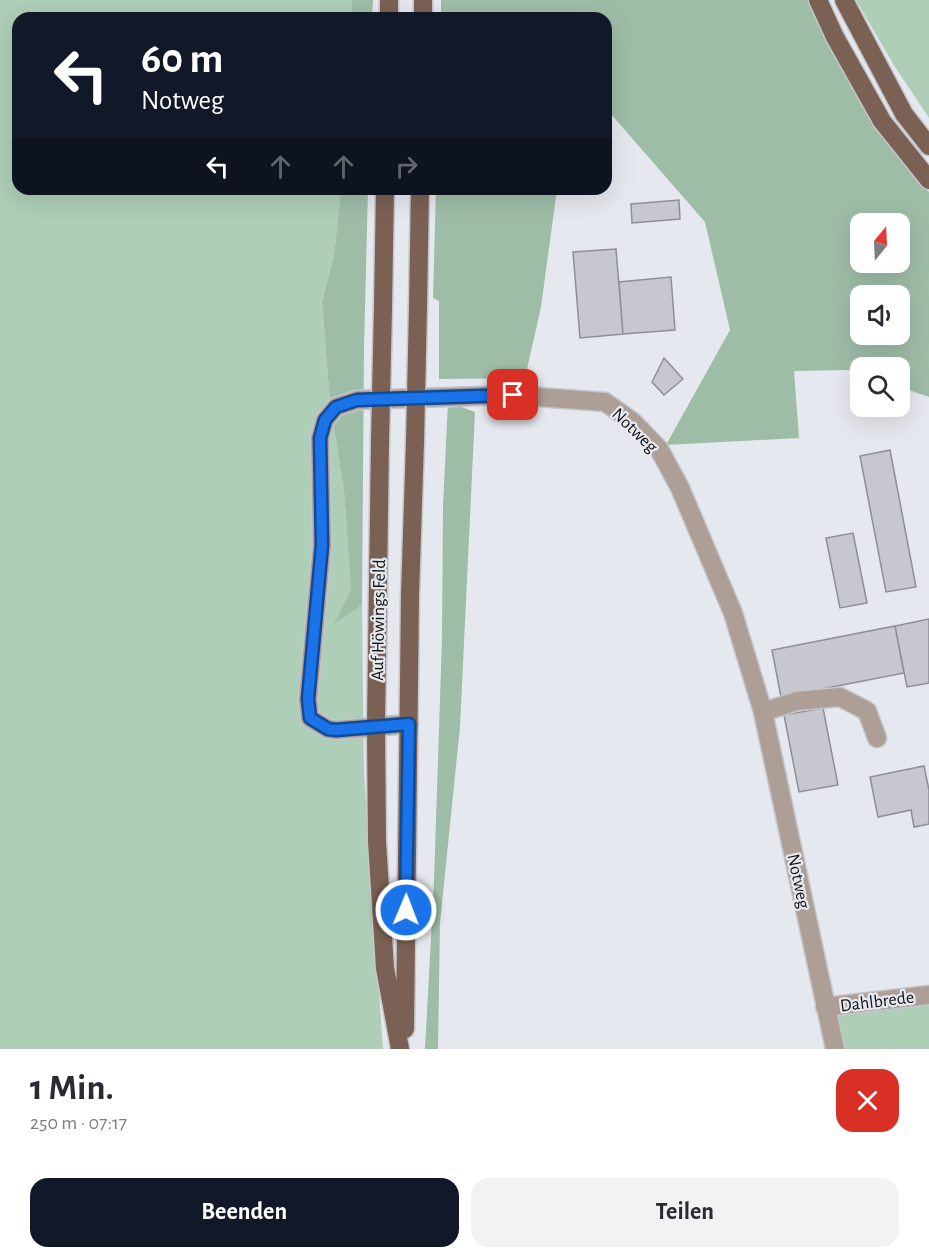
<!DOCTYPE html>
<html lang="de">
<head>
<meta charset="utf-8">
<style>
  :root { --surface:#fff; --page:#f2f2f3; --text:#2b2b33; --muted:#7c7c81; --accent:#111827 }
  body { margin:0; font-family:"Alegreya Sans",sans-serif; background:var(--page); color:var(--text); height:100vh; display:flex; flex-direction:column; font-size:22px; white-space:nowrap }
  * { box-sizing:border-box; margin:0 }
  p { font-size:20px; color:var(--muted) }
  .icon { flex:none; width:33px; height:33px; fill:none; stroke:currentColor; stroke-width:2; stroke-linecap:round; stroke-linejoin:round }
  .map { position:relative; height:1049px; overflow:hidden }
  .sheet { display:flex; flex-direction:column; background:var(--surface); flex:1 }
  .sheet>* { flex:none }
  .top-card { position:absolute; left:12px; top:12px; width:600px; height:183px; border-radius:18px; box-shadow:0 6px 24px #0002; background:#111827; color:#fff; overflow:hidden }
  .needle { width:39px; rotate:18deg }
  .fabs { position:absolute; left:850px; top:213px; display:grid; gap:12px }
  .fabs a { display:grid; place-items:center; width:60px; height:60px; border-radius:12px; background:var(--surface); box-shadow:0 6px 24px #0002; font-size:30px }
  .pin { position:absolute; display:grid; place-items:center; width:51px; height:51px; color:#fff; margin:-26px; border-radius:12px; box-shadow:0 3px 9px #0006 }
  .me { position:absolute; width:66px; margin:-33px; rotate:1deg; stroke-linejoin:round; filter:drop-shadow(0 0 4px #0008) }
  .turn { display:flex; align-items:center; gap:21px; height:126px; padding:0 30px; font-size:27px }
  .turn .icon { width:78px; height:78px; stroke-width:2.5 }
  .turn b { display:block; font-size:42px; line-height:51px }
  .lanes { display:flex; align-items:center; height:57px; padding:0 30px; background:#0003; justify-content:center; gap:30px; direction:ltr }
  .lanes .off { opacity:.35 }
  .round { display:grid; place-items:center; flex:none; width:63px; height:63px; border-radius:18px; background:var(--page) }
  .overview { display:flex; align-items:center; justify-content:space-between; height:102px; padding:0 30px }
  h1 { font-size:36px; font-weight:600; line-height:45px }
  .button { display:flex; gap:12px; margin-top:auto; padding:12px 30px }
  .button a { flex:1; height:69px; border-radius:18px; background:var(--accent); color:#fff; font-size:24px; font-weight:600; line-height:69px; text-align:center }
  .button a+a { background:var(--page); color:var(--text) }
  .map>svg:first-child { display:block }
</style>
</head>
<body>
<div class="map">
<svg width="929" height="1049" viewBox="0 0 929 1049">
  <rect width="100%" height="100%" fill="#e6e8ef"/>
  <!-- green -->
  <path fill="#aeceb7" d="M0,0H352V18H18V189H341L334,255L322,302L330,403L344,491L351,589L335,623L362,605L364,773L383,1049H0Z
    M856,0H929V118L893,64Z
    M929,1001V1049H842L836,1022L842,1011Z"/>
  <!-- forest -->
  <path fill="#9ebda7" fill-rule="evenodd" d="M352,0H373L372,18H352Z
    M441,0H811L870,119L905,165L929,192V397L900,387V368H861V373L851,370L794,371L799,438L666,445L730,330L705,222L610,113L606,115V18H441ZM861,224H900V262H861ZM861,296H900V334H861Z
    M341,189H368L364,349L362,605L334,624L351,589L344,491L330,403L322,302L334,255Z
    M436,189H557L541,307L525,378L439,379V301L433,298Z
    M448,402L475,412L460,727L440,923L438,1049H425L434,881L442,638L443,506Z"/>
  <!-- building -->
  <path fill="#c6c7cf" stroke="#8e8f96" stroke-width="1.5" d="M679,200L680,219L632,223L631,204Z
    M616,249L623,334L580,338L573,252Z
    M671,277L675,330L623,334L619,282Z
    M664,358L683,379L664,395L652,382Z
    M890,450L916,587L886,592L860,456Z
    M853,533L867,603L840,608L826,538Z
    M929,619V683L907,687L895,626Z
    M895,626L904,673L781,697L772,650Z
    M823,708L838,785L799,792L784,715Z
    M924,766L929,790V824L914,827L911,810L878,817L870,777Z"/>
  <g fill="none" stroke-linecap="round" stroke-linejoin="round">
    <defs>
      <path id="minor" d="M763,712L797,701L840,697L867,711L877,738
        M409,724L337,730L328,729L310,718L308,699L322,545L320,438L325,420L336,407L357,400L512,395L605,402L633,422L659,449L680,488L733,613L763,712L835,1049
        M825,1007L929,995"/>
      <path id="major" d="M818,0L835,37L882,121L929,180
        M844,0L904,114L929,146
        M389,18V0
        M423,18V0
        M383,307L385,189
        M418,307L420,189
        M380,442L376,725L377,841L385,968L400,1049
        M405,1029L410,596L415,442"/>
    </defs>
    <!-- minor casing -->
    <use href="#minor" stroke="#c4c6cc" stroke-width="21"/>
    <!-- major casing -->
    <use href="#major" stroke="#c4c6cc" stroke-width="21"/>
    <!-- minor -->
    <use href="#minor" stroke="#ad9e96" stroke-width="18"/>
    <!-- major -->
    <use href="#major" stroke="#7b6153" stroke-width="18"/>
    <defs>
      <path id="major-bridge" d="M380,442L383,307
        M415,442L418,307"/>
    </defs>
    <!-- major-bridge casing -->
    <use href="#major-bridge" stroke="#c4c6cc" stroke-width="21" stroke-linecap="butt"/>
    <!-- major-bridge -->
    <use href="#major-bridge" stroke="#7b6153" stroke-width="18"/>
  </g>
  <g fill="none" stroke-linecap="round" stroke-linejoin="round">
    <defs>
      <path id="route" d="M406,910L409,724L336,730L328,729L310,718L308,699L322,545L320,438L325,420L336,407L357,400L513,395"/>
    </defs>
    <!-- route casing -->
    <use href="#route" stroke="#114b97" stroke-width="15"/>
    <!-- route -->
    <use href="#route" stroke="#1a73e8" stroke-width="10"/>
  </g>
  <g text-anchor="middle" stroke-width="4.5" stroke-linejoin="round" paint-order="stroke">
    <!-- street labels -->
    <g font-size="18" fill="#111214" stroke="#e6e8ef">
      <text transform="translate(635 430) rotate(44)" y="6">Notweg</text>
      <text transform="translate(378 620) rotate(-89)" y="6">Auf Höwings Feld</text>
      <text transform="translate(799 881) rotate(78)" y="6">Notweg</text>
      <text transform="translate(877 1001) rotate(-7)" y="6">Dahlbrede</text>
    </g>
  </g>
</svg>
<div class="fabs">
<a><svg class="needle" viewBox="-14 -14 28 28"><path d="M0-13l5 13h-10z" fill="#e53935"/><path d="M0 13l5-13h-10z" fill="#7c7c81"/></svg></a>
<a><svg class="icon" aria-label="sound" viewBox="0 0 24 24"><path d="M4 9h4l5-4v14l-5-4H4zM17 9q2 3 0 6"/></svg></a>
<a><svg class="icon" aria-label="search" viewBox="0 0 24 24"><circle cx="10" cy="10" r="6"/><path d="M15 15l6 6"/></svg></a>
</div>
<div class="pin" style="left:513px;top:395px;background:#d93025"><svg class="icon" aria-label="arrive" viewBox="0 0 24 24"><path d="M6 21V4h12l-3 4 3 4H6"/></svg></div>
<svg class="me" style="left:406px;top:910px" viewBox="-20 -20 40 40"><circle r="17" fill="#1a73e8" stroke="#fff" stroke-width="3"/><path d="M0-11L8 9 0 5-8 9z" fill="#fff"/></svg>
<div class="top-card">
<div class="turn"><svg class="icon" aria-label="left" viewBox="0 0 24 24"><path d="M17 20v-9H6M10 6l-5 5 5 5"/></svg><div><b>60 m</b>Notweg</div></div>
<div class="lanes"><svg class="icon" aria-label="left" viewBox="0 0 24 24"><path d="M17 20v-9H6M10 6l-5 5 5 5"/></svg><svg class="icon off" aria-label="ahead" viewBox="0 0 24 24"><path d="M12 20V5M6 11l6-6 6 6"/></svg><svg class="icon off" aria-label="ahead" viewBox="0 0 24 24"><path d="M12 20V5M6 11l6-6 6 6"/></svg><svg class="icon off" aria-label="right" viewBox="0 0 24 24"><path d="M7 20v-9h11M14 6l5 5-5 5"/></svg></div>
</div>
</div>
<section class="sheet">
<div class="overview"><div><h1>1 Min.</h1><p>250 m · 07:17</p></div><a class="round" style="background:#d93025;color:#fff"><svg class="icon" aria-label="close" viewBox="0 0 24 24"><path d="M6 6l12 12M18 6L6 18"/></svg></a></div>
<div class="button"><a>Beenden</a><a>Teilen</a></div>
</section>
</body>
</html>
